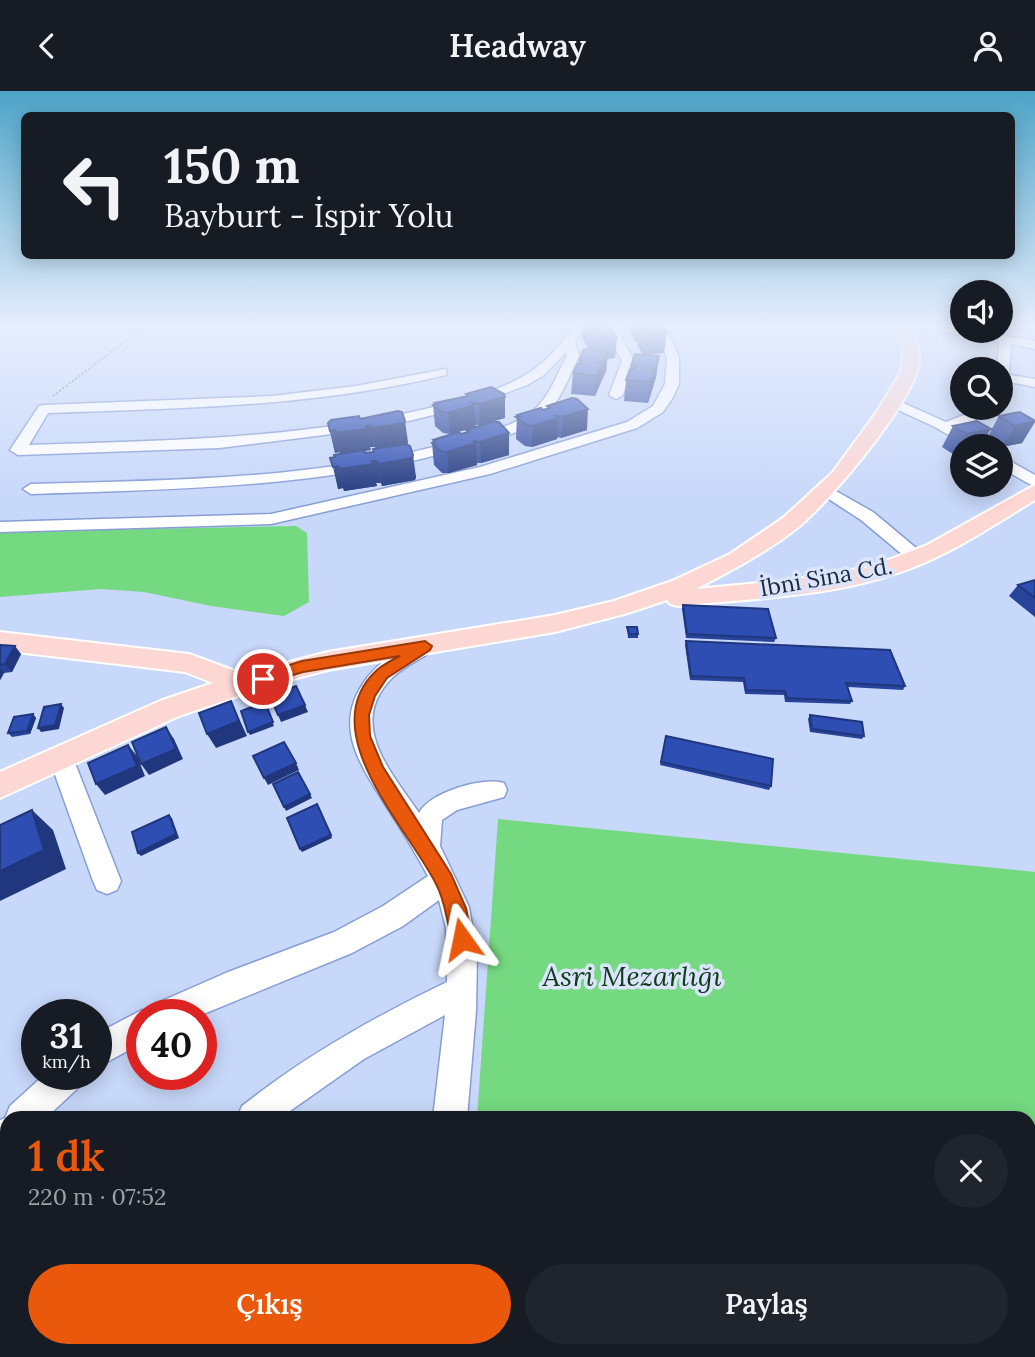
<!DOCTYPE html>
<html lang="tr">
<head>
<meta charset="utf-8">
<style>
  :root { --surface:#171b24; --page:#20242c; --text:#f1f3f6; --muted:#9ea1a6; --accent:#ea580c }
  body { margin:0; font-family:Lora,serif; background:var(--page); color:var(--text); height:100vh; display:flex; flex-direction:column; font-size:26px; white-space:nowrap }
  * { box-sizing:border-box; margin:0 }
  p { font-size:23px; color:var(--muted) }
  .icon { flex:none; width:38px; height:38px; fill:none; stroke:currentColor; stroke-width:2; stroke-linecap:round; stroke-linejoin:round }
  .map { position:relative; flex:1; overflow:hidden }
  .drawer { position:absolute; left:0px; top:1020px; width:1036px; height:247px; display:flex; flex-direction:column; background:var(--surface); border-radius:21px 21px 0 0; box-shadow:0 4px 18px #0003 }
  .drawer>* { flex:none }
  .hud { position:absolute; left:21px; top:21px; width:994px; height:147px; border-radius:10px; box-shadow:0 4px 18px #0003; background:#171b24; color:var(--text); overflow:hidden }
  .buttons { position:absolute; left:950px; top:189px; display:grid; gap:14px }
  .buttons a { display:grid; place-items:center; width:63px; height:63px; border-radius:50%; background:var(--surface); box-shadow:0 4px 18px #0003; font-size:35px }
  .speed { position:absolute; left:21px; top:908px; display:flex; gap:14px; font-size:35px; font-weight:700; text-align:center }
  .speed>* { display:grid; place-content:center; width:91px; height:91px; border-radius:50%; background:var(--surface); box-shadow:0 4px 18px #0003; line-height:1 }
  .speed small { font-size:18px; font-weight:400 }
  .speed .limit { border:10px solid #d22; background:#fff; color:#111 }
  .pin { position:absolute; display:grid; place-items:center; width:60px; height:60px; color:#fff; margin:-30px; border:4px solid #fff; border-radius:50%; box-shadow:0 2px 7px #0007 }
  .me { position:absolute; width:77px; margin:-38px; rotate:348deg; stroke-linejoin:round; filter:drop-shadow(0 0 5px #0008) }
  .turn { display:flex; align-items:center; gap:24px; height:147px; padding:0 28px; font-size:32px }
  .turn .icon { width:91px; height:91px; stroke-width:2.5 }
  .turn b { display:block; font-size:49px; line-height:60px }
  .round { display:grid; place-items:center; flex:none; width:74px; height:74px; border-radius:37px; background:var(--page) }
  .headline { display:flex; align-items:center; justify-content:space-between; height:119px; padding:0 28px }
  h1 { font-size:42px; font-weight:600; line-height:52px; color:var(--accent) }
  .primary-button { display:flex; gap:14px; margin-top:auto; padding:14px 28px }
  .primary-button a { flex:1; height:80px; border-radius:42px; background:var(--accent); color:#fff; font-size:28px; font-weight:600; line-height:80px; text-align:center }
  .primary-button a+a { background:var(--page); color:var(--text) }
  header { display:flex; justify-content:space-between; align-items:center; height:91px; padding:0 28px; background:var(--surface); font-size:32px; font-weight:600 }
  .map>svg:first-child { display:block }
</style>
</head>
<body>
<header><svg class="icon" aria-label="back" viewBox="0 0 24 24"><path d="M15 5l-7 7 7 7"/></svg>Headway<svg class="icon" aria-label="person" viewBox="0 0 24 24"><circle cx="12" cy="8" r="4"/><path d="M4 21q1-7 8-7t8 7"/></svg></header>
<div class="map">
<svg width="1035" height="1266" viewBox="0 0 1035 1266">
  <rect width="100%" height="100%" fill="#c8d8fa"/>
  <!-- green -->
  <path fill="#75d981" d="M296,435L307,442L309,511L284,525L211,515L144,501L101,498L0,506V441Z
    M498,728L1035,781V1254L1029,1253V1027H477Z"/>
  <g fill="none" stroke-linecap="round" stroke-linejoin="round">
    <defs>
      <path id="minor" d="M576,233H588L575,250L579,265C569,285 560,313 541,328C521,343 491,349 467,356C325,397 177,398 31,403L23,398L31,393C175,389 320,389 460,349C484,342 514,336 534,319C549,306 557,283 567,265L566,261L544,284L527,294L474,314L380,337L219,357L18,364L10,359L39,315L44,314L272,305L356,295L446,278V284C314,316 183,317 48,322L29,354C165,350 301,348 434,316C466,308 505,299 533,279C549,268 564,249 576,233Z
        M602,233H614L634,270L623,304L616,308L609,304L622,270Z
        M652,233H664L679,266V293L672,308L663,321L637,337L602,348L490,383L271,433L0,441V431L271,423L480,376L627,331L653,315L665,293L667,266Z
        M910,233H936L1035,250V258L1011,253L1009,284L1035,288V296L1009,291L1008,309L1001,313V278H997L999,251L916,236Z
        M892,307L946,331L982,317H1001L957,337L986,355H968L933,335L887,314L885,311Z
        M1001,365L1035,384V396L1001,377Z
        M827,395L873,421L922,462L925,466L922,470H910L861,429L821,403L819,400L821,397Z
        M425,548L432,550L435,555L432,560C419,569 403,576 392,587C346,633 392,682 419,722C428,702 483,685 504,692L507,699L504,706L457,719L442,729L440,755L469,816L477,863L476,920L467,1027H433L445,924L364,968L280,1027H237L242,1015C305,965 374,926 447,891L446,837L439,809L403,835L352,862L201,924H142V952L96,977V943L142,919L151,923L155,913L228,881L334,841L383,815L428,785C415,761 401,738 386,715C360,673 331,634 367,587C380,570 404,554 425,548Z
        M61,657L69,660L73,667L121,790L117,799L107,803L97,799L93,790L49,667L53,660Z
        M44,984H83L79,996L46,1027H7V1065L0,1068V1029L5,1027L10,1015Z
        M7,1251V1260H45L43,1266H1Z
        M631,1260H685L687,1266H633Z"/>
      <path id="major" d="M892,233H906C914,245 921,257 919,272C913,312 829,412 796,438C765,462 731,480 696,498L791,489L870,476L927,454L1035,394V409C994,434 954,461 909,478C836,506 755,507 678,515L670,513L667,509L628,522L555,541L328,579L270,594L179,625L0,707V681L160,610L213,592L185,581L0,559V541L189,563L243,583L328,561L555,524L614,510L672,490L730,463L783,427L833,381L876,322L901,281L904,258Z"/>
    </defs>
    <!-- minor casing -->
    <use href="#minor" stroke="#879ed5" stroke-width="3"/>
    <!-- major casing -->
    <use href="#major" stroke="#fff" stroke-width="4"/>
    <!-- path -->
    <path stroke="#7a87a4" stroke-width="2" stroke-dasharray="2 2" stroke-linecap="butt" d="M53,305L148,233"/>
    <!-- minor -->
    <use href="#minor" fill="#fff" fill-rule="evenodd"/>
    <!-- major -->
    <use href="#major" fill="#fdd7d3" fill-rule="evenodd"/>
  </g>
  <!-- wall -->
  <path fill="#28439a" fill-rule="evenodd" d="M583,233H609L617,247L615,267L607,268L606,280L595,305L571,303L573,282L579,272V269L588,258L582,247Z
    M631,233H661L667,242L664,262L643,264L637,254L638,252H636L630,242Z
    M659,265L656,286L648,312L624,310L626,289L631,275Z
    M466,303L505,306V327L480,334H475L476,336L450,343L443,342L435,335L433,314H435V312L466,305Z
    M547,315L587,339L561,347L558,346L557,348L532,356L525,355L516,348L517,324L543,319L547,317Z
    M999,325L1035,330V331L1022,352L1002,356L987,347Z
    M360,328L408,351L407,354L416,386L415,389L382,395L381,392H376L377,395L344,400L343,397L338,398L335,366L340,363V361L335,362L328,332ZM370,356H375V358L374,361L365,362L364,360L371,359Z
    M977,330L962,355V363L956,365L942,356L953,335Z
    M466,339L509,342V364L481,372H477V374L449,382H442L434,374L432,352L433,351V349L466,342Z
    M1035,489V526L1009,505L1018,494Z
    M683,514L776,547L774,551L686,547L682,518Z
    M627,536L638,543V547H628Z
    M686,550L905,595L903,599L848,596L852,610L850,613L785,611L784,604L745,603L743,591L690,589L685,554Z
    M0,554L21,563L12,581L4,582L0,589Z
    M33,623L36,627L30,643L12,646L8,642Z
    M810,624L864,645L862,648L810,641L808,628Z
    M666,645L771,695L769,699L660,674Z"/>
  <!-- shaded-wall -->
  <path fill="#20377d" d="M608,260L606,280L601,291L603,271Z
    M659,265L656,286L648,312L651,291L650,279Z
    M602,273L600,293L595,305L597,285Z
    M505,306V327L480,334L479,313Z
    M474,314L476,336L450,343L448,322Z
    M588,318L587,339L561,347L563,326Z
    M558,327L557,348L532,356L533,335Z
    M405,330L408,351L407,354L376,358L372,337Z
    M1035,330L1022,352L1002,356L1015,335Z
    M371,334L375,356H370L371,359L340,364L336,342Z
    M991,338L981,355H962V363L956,365L967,343Z
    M335,339L340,361L335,362L330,340Z
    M509,342V364L481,372L480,351Z
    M476,352L477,374L449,382L447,361Z
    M413,364L416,386L415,389L382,395L378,373Z
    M377,370L381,392H376L377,395L344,400L339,378Z
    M338,375L343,397L338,398L333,376Z
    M15,555L21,563L12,581L5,573Z
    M0,577L4,582L0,589Z
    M231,610L247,645L216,657L207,643Z
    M265,611L274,635L250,644L248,641Z
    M61,613L64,617L59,638L41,641L38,637Z
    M305,614L308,621L281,631L278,624Z
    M33,623L36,627L30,643L27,640Z
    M166,636L174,648L183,668L149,684L141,673Z
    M128,654L137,665L145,685L105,704L96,693Z
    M296,672L299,679L268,694L264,687Z
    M310,703L312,707L286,720L284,716Z
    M32,719L53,739L66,778L0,810V780Z
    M169,724L172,727L179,747L141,765L138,762Z
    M331,744L332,747L302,761L300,758Z"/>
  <!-- building -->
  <path fill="#2e4eb3" stroke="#20377d" stroke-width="2" d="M586,233H609L610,236H606L611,237L617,247L595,249L590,240L594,239L588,237Z
    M640,233H661L667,242L646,244L640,235H644Z
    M584,258L608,260L603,271H598L602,273L597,285L573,282L578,272H582L583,269H579Z
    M635,263L659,265L656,277L650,279H655L651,291L626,289L630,278H634L636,275H631Z
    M491,296L504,303L505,306L479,313L472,312L474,314L448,322L441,321L433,314L437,313L435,312L468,305L466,303Z
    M572,307L577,308L588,318L563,326L556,325L558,327L533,335L526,334L516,326H520L517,324L541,317L543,319L550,317L547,315Z
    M398,320L402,321L405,330L404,332L372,337L371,334L366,335L367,338L336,342L335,339L330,340L328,332L331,329L359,325L360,328Z
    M1020,321L1035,330L1015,335L999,325Z
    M977,330L991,338L967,343L953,335Z
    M493,331H499L509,342L480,351L473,350L476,352L447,361L440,360L432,352L435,351L433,349L459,341L461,343L469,341L466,339Z
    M405,353L410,355L413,364L412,367L378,373L377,370H372L373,373L339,378L338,375L333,376L330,367L335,366L334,364L364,359L365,362L374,361L373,358Z
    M1035,489V507L1018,494Z
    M683,514L768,518L776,547L687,543Z
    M627,536H637L638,543H629Z
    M686,550L890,559L905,595L846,592L852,610L787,607L785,600L746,599L744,587L691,585Z
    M0,554L15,555L5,573L0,574Z
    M296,595L305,614L278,624L270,605Z
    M231,610L239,630L207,643L199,622Z
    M265,611L273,631L248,641L241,620Z
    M61,613L55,634L38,637L44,616Z
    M33,623L27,640L8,642L14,626Z
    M810,624L862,631L864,645L812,638Z
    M166,636L176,658L141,673L132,651Z
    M666,645L773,668L771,695L661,671Z
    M284,651L296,672L264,687L253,665Z
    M128,654L137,675L96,693L88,672Z
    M298,681L310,703L284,716L273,693Z
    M317,713L331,744L300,758L287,727Z
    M32,719L44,759L0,780V734Z
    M169,724L176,743L138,762L132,741Z"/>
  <!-- sky -->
  <linearGradient id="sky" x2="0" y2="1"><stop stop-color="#4da4c8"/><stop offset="0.57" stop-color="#e6edfd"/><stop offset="1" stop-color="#e6edfd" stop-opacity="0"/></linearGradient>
  <rect width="1035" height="410" fill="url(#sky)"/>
  <!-- route -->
  <path fill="#ea580c" stroke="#983908" stroke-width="2" d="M425,550L432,555L430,559L387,587L375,605L369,624L370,645L383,676L451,783L466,817L472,848L469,855L462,858L455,855C446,835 447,813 436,793C408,737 311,639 377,579C383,574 392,569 400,565L303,581L263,593L255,588L257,584L302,570Z"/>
  <g text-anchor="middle" stroke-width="7" stroke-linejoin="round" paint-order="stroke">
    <!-- street labels -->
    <g font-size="23" fill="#1d263c" stroke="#dae5fc">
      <text transform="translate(826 486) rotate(-10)" y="8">İbni Sina Cd.</text>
    </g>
    <!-- near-park labels -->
    <g font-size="28" font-style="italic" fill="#103b17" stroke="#dae5fc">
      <text x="632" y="895">Asri Mezarlığı</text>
    </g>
  </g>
</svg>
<div class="buttons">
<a><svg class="icon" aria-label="sound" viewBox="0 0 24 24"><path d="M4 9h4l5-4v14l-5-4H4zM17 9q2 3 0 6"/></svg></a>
<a><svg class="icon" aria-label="search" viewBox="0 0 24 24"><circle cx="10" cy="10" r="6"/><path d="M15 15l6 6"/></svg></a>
<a><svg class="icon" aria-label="layers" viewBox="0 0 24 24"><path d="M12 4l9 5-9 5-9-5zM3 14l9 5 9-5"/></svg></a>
</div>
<div class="speed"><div>31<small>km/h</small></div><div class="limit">40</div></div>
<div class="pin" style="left:263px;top:588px;background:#d93025"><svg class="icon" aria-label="arrive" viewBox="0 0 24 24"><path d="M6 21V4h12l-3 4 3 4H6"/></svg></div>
<svg class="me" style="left:462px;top:848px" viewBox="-20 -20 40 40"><path d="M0-17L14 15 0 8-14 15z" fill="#ea580c" stroke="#fff" stroke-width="4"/></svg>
<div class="hud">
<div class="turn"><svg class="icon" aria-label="left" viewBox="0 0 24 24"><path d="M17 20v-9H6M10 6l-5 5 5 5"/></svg><div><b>150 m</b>Bayburt - İspir Yolu</div></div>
</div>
<section class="drawer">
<div class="headline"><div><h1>1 dk</h1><p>220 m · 07:52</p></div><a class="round"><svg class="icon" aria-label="close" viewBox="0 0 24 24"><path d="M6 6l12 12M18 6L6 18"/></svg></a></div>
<div class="primary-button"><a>Çıkış</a><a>Paylaş</a></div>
</section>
</div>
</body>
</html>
